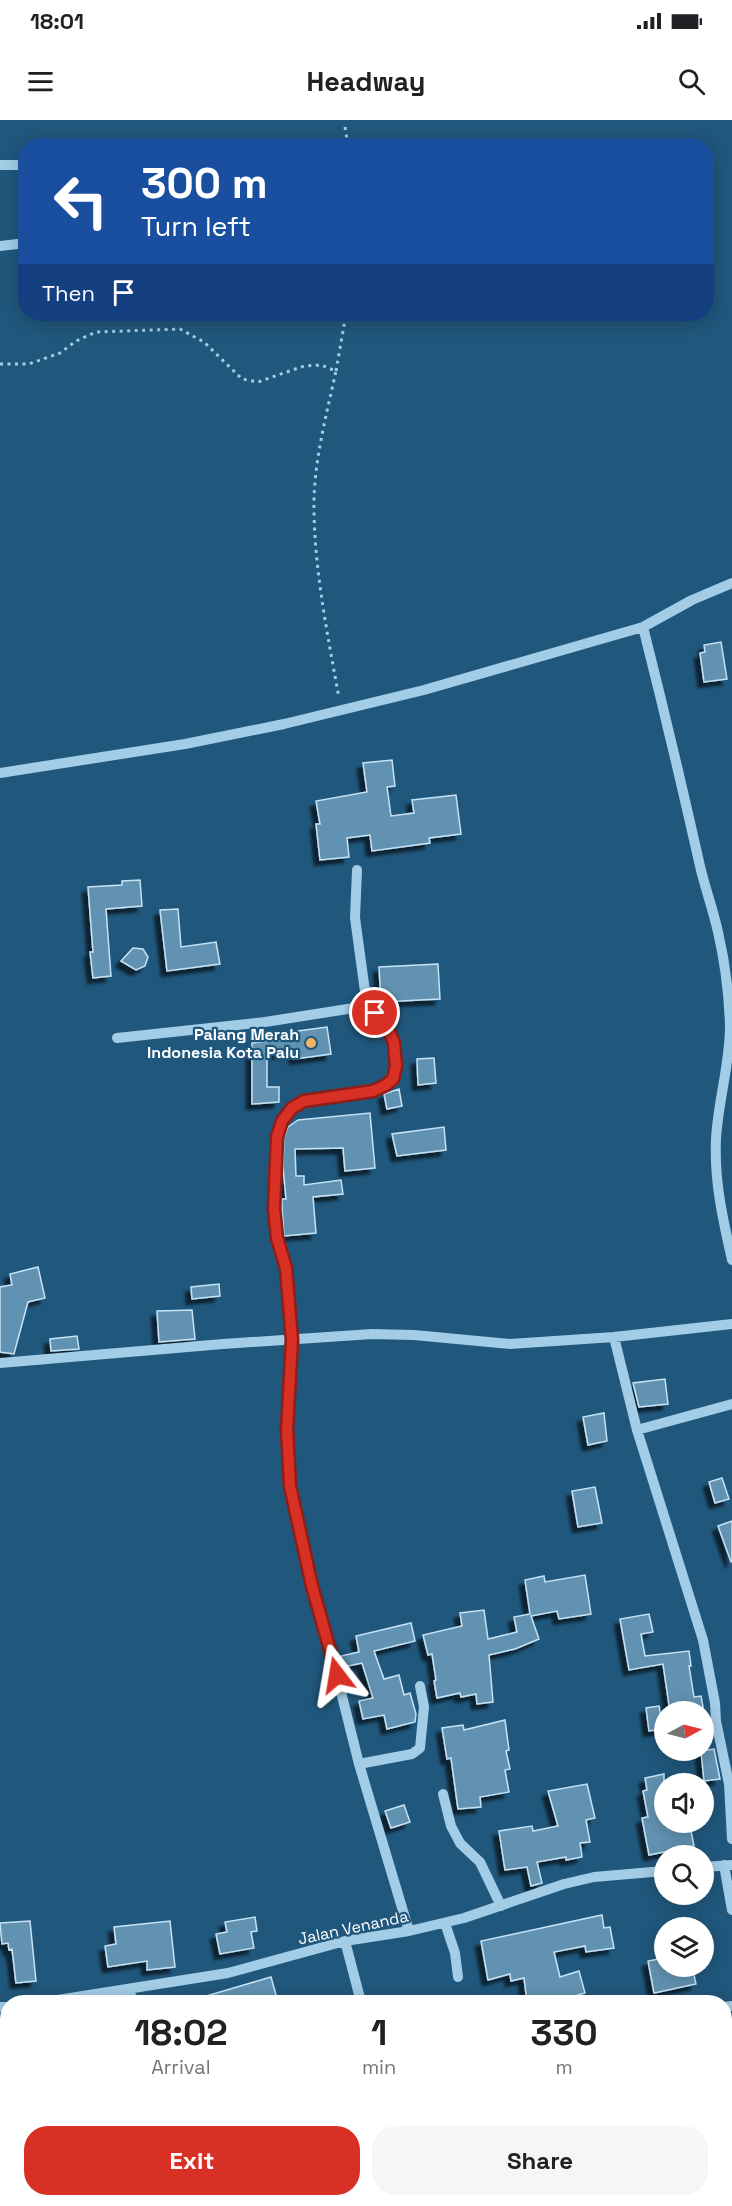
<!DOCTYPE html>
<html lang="en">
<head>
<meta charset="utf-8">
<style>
  :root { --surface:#fff; --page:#f6f6f6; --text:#202124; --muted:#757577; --accent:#d93025 }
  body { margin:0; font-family:"Space Grotesk",sans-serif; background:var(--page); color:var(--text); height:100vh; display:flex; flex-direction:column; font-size:22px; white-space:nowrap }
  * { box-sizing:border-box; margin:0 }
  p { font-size:20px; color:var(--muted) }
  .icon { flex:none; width:33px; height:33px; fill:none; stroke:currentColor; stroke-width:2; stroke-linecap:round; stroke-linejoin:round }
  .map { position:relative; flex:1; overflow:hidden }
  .panel { position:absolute; left:0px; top:1875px; width:732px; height:212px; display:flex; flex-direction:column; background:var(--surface); border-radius:24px 24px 0 0; box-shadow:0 3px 15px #0003 }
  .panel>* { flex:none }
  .hud { position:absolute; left:18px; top:18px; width:696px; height:183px; border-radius:24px; box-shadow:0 3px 15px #0003; background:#1a4fa0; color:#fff; overflow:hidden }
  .needle { width:39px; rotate:83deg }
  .controls { position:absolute; left:654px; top:1581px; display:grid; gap:12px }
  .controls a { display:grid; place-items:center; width:60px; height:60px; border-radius:50%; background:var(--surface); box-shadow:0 3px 15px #0003; font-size:30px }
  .pin { position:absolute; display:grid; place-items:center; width:51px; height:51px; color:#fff; margin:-26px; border:3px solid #fff; border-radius:50%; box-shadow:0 2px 6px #0007 }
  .me { position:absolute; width:66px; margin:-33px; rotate:346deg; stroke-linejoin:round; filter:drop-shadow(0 0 4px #0008) }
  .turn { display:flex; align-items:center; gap:21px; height:126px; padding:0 24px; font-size:27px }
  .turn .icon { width:78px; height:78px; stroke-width:2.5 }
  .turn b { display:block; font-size:42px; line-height:51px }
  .then { display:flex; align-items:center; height:57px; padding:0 24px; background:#0003; gap:12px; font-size:22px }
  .eta { display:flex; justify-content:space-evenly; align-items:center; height:102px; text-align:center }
  .eta b { font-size:36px; font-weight:700; line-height:42px }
  .action { display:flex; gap:12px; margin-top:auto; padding:12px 24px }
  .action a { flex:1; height:69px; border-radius:24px; background:var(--accent); color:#fff; font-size:24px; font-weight:700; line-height:69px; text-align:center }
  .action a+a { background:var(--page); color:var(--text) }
  .status { display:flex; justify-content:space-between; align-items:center; height:42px; padding:0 30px; background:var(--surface); direction:ltr }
  .status svg { height:16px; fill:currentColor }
  header { display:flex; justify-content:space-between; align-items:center; height:78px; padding:0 24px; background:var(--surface); font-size:27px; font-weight:700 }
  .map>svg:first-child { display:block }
</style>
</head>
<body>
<div class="status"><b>18:01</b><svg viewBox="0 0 49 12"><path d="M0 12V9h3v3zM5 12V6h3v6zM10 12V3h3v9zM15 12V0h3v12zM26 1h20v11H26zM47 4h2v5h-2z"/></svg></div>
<header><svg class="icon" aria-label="menu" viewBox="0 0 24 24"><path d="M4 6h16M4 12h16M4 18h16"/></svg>Headway<svg class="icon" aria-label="search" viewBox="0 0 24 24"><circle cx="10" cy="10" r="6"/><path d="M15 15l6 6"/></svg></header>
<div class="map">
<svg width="732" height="2086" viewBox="0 0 732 2086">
  <defs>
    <filter id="shadow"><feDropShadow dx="-5.5" dy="5.5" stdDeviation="1.5" flood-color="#0009"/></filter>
  </defs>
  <rect width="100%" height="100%" fill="#20577c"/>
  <!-- building -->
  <path fill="#6292b1" stroke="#c6e3f5" stroke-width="1.5" filter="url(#shadow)" d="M721,522L727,559L704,562L700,533L705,532L704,525Z
    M392,640L395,666L387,667L391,696L414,693L412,680L456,675L461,714L429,718L430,723L372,731L370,715L347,718L349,737L320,740L316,704H320L316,681L367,672L363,643Z
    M140,760L142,786L106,789L111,856L93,858L90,832H93L88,767L122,765V761Z
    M178,789L181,827L216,822L220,844L167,851L160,790Z
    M133,828L143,829L148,837L145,846L136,850L121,841Z
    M438,844L440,879L381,882L379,847Z
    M327,907L331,934L295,939L294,932L267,934V967H279V982L252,984V923L292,918L291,912Z
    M434,938L436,963L418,965L417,939Z
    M399,969L402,986L387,989L384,974Z
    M370,993L375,1048L345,1051L343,1028L295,1029L296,1056H304V1065L341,1060L343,1074L313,1077L316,1113L284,1116L282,1089V1079H286L283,1047L284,1018L288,1007L298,1000Z
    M444,1007L446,1030L397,1036L392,1014Z
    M38,1147L45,1178L28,1182L14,1234L0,1232V1167L12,1165L10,1154Z
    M219,1164L220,1176L192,1179L191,1167Z
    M192,1190L195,1219L159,1222L157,1191Z
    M77,1216L79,1229L51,1231L50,1219Z
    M665,1259L668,1284L639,1287L633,1263Z
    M604,1293L607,1321L588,1325L583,1297Z
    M722,1358L729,1379L715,1383L709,1362Z
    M595,1367L602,1403L578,1407L572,1371Z
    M732,1401V1441L731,1442L718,1406Z
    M585,1455L591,1494L559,1499L557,1491L531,1496L539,1519L515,1529L489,1535L493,1582L477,1584L476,1574L461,1577L460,1573L437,1578L434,1561L436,1560L432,1534L428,1535L423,1515L462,1506L460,1493L484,1490L488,1519L517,1512L514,1497L530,1494L525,1460L544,1456L545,1462Z
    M649,1494L653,1512L641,1514L645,1536L689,1531L691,1546H689L694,1577L701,1576L704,1592H670L663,1544L629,1550L620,1499Z
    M411,1503L415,1521L374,1531L384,1559L399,1555L404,1575L410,1573L416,1594L415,1602L387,1609L384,1595L363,1599L359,1581L373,1578L362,1543L343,1547L341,1536L359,1532L356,1516Z
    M659,1586L663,1609L649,1611L646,1588Z
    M505,1600L509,1630L506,1631L510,1649L505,1650L509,1672L480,1677L481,1687L458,1689L451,1638L447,1639L442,1608L463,1605L464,1610Z
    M714,1629L720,1659L704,1661L701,1631Z
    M664,1654V1702H678L679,1707L690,1705L694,1726L649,1735L642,1698L648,1697L643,1671L647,1670L645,1658Z
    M587,1664L595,1698L586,1700L590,1722L580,1723L582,1737L566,1740V1737L537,1742L542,1763L531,1766L527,1747L505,1750L499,1711L532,1706L533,1711L558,1706L548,1671Z
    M404,1685L410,1702L391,1708L385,1691Z
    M602,1795L604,1808L610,1807L614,1828L586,1832L585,1826L554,1832L560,1857L579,1851L585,1873L554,1882H527L524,1858L511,1861L510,1854L488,1860L481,1821Z
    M255,1797L257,1811L251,1812L254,1828L220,1834L216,1814L227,1812L225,1802Z
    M30,1801L36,1861L16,1863L12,1829L9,1830L8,1823L2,1824L0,1803Z
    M170,1801L175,1847L147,1850V1841L108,1847L105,1826L116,1824L114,1807Z
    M664,1838V1846H692L696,1864L654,1873L648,1841Z
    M271,1857L278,1882H196V1879Z"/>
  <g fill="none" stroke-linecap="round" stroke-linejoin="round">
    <!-- path -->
    <path stroke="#a3cce6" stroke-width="3" stroke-dasharray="3 4.5" stroke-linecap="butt" d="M345,7L348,26
      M0,244H29L60,233L76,221L96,212L180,209L204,222L242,259L258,262L304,246L321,245L336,251C326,297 313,344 314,391C315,454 328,517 339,578
      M336,251L346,194"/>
    <!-- minor -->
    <path stroke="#a3cce6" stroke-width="10" d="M0,45H26
      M0,126L26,123
      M643,507C663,586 682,666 700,746C705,768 713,789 718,812C725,842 729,875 730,906C730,944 718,981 716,1019C714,1061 723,1100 732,1140
      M0,653L185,624L284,604L424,570L643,507L692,480L732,463
      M357,750L355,798L367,886L387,906L394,923L396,946L393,959L386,965L373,971L304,981L292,989L282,1001L277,1017L274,1089L277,1118L286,1148L292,1220L287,1309L290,1366L312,1465L331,1532L359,1644L409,1811
      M117,918L265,902L367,886
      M614,1217L637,1310L732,1284
      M0,1243L223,1224L372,1214L414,1215L510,1224L614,1217L732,1204
      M637,1310L703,1520L715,1583L716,1601L729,1664L732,1719
      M359,1644L412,1634L420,1628L424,1587L420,1566
      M443,1674L451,1706L460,1723L480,1742L501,1786
      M724,1745L732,1790
      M704,1747L732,1745
      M445,1803L455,1833L458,1857
      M345,1821L361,1882
      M130,1870L132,1882
      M45,1882L228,1853L345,1821L409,1811L464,1798L564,1764L594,1757L664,1751
      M631,1882L646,1881L650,1882
      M0,1887H8
      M724,1887L732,1886
      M724,2062L732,2060
      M86,2079L87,2086
      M164,2079L165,2086
      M643,2086L665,2079"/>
  </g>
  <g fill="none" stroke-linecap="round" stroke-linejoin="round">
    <defs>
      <path id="route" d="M337,1555L312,1466L290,1366L287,1309L292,1220L286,1148L277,1118L274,1089L277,1017L282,1001L292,988L304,981L373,971L386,965L393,959L396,946L394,923L387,906L375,893"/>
    </defs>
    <!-- route casing -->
    <use href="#route" stroke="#8d1f18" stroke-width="15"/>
    <!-- route -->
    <use href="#route" stroke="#d93025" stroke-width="10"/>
  </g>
  <!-- markers -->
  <circle fill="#f3b264" stroke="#20577c" stroke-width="2" cx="311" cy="923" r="6"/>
  <g text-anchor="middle" stroke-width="4.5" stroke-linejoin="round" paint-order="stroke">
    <!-- poi labels -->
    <g font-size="16" font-weight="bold" fill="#fff" stroke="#20577c" text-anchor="end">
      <text x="299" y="920">Palang Merah<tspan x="299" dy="18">Indonesia Kota Palu</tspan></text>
    </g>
    <!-- street labels -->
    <g font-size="16" fill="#fff" stroke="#20577c">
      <text transform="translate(353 1807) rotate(-12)" y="6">Jalan Venanda</text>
    </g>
  </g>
</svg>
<div class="controls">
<a><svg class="needle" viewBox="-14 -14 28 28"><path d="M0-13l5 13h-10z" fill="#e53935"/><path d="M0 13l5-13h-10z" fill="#757577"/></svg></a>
<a><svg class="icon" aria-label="sound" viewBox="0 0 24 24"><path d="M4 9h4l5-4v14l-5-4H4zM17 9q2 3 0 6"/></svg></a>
<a><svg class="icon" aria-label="search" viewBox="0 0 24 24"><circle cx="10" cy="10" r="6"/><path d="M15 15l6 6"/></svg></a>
<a><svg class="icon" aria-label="layers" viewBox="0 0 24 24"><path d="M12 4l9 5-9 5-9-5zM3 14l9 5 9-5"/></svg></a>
</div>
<div class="pin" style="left:375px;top:893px;background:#d93025"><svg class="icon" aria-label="arrive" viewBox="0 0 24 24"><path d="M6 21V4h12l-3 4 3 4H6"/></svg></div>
<svg class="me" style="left:337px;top:1555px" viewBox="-20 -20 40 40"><path d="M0-17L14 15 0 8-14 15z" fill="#d93025" stroke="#fff" stroke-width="4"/></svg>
<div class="hud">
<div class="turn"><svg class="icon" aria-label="left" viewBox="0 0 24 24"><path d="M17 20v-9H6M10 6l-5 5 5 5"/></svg><div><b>300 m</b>Turn left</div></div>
<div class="then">Then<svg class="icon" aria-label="arrive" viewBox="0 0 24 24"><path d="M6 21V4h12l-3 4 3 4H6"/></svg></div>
</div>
<section class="panel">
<div class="eta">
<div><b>18:02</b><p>Arrival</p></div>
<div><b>1</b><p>min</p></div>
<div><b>330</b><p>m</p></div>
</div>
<div class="action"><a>Exit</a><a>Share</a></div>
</section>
</div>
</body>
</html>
